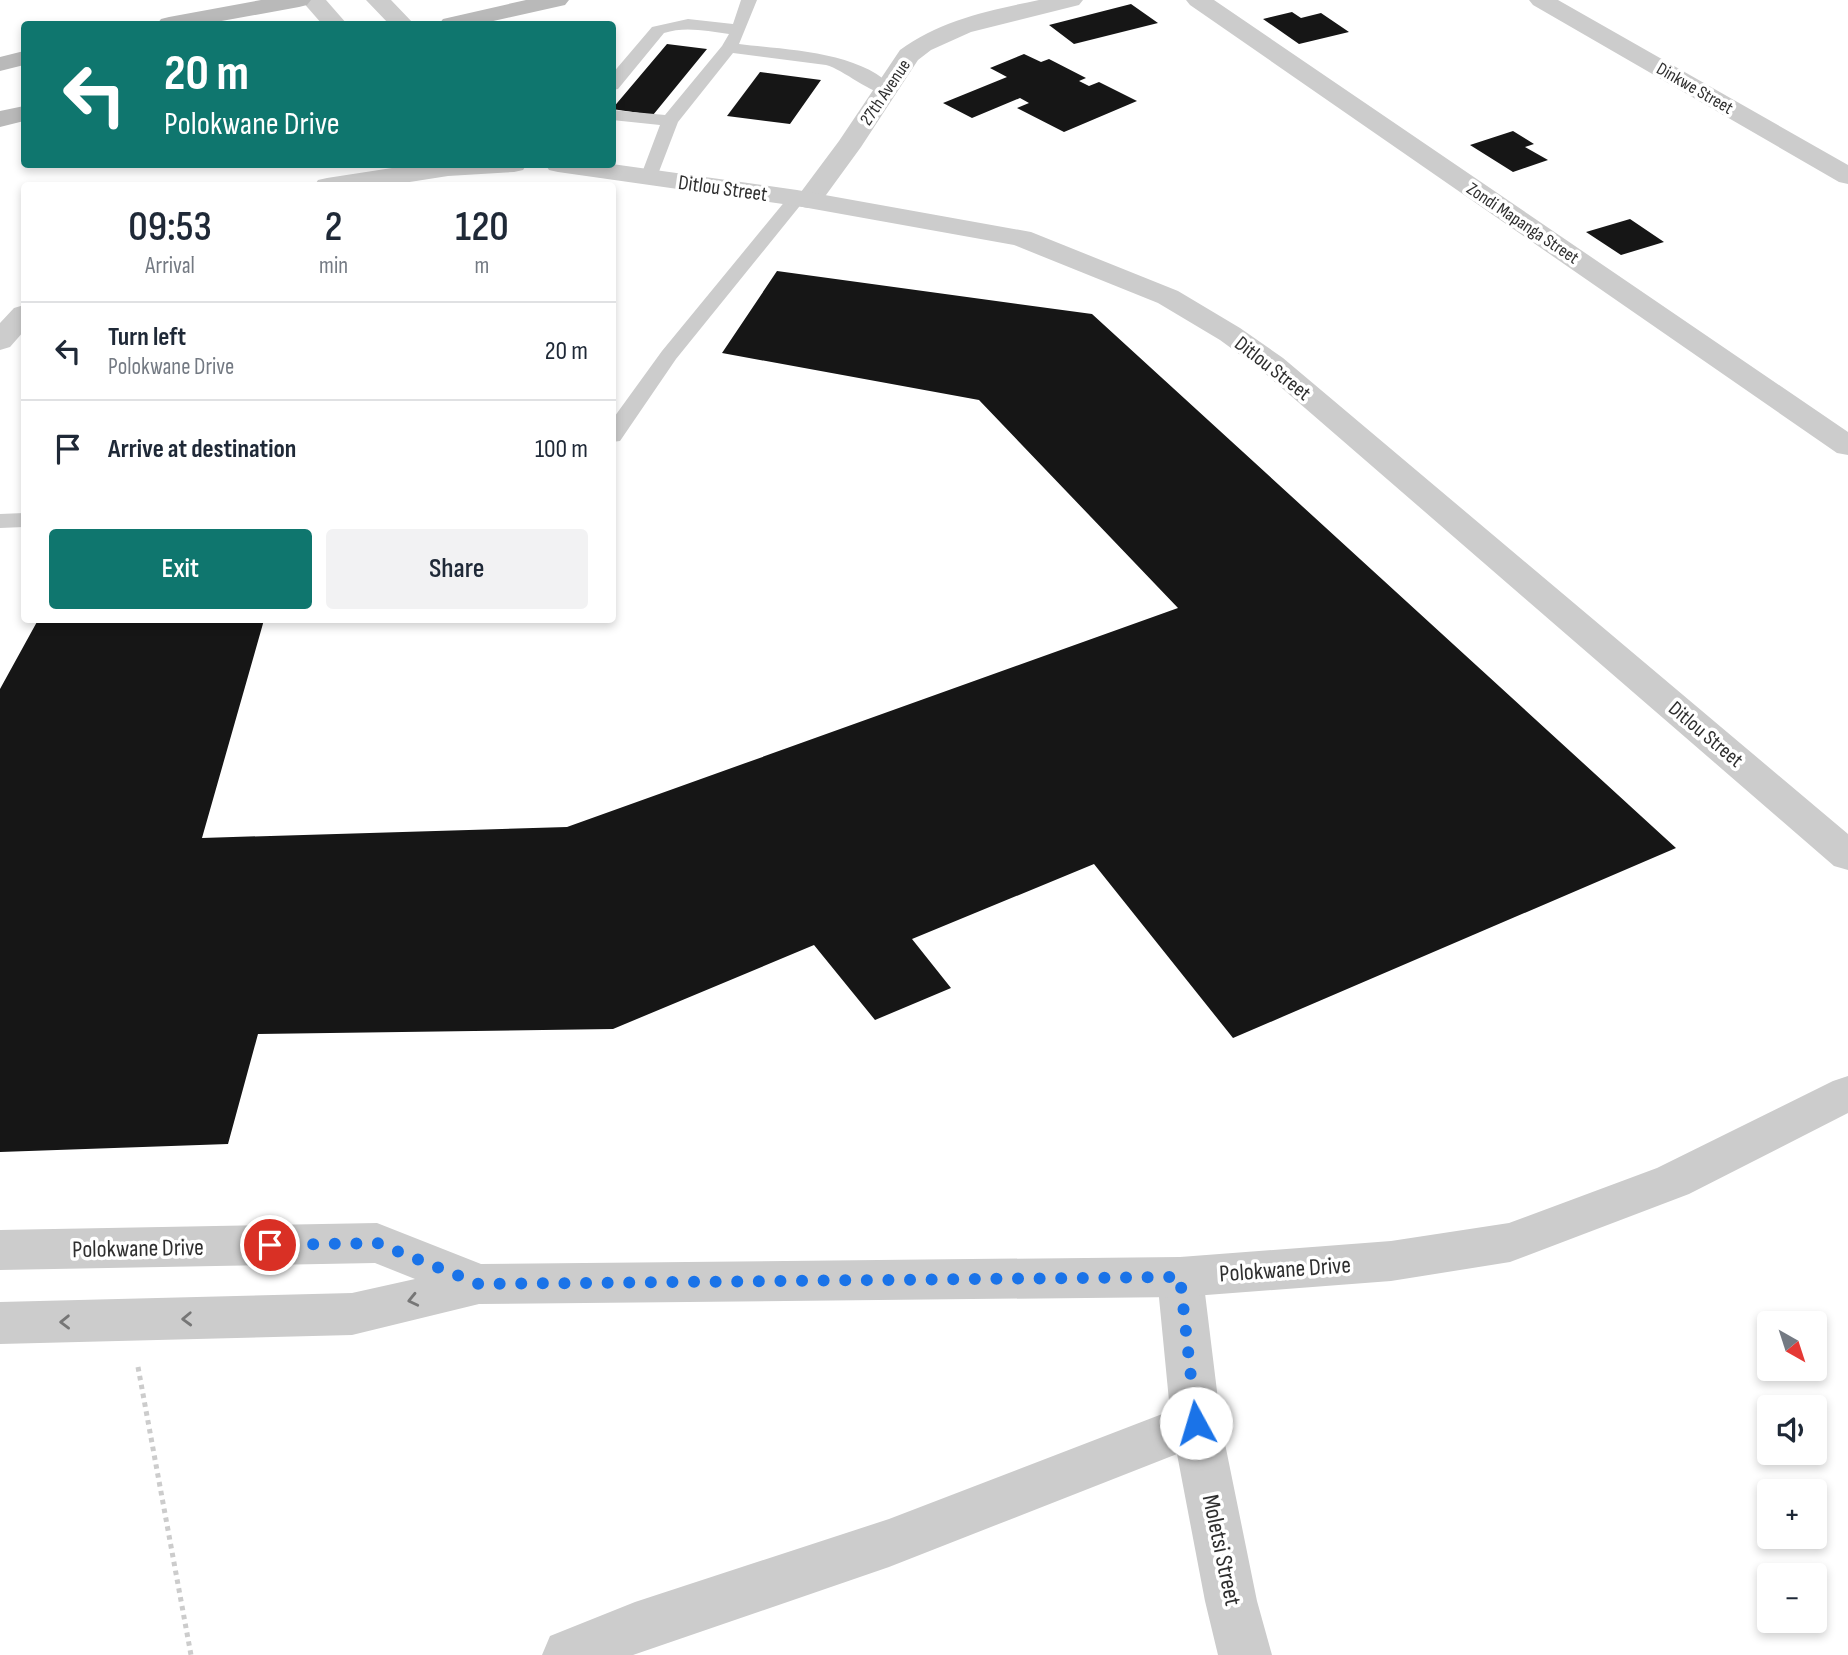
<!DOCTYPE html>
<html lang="en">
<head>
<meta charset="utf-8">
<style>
  :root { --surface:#fff; --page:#f2f2f3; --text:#1f2937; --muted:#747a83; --line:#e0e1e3; --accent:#0f766e }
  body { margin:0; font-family:"Sofia Sans Condensed",sans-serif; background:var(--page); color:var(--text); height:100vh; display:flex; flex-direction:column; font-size:26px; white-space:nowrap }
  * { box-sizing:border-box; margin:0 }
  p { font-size:23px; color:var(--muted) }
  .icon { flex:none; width:38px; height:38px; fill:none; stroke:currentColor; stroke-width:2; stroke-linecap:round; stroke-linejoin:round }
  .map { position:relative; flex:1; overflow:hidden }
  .details { position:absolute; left:21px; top:182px; width:595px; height:441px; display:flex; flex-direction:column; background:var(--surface); border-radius:7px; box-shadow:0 4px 10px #0003 }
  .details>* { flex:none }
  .banner { position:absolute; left:21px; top:21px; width:595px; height:147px; border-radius:7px; box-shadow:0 4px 10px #0003; background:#0f766e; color:#fff; overflow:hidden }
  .needle { width:46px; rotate:141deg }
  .buttons { position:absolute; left:1757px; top:1311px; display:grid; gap:14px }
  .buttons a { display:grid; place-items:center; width:70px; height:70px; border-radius:7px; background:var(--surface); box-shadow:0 4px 10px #0003; font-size:35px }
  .pin { position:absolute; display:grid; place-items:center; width:60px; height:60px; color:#fff; margin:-30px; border:4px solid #fff; border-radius:50%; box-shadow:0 2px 7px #0007 }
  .me { position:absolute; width:77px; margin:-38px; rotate:354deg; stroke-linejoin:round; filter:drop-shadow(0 0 5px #0008) }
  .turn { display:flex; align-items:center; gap:24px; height:147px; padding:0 28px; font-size:32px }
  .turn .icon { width:91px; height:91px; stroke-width:2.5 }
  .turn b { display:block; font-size:49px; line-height:60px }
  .eta { display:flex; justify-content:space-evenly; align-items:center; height:119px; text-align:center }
  .eta b { font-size:42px; font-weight:600; line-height:49px }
  .button { display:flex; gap:14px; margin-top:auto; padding:14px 28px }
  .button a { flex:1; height:80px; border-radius:7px; background:var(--accent); color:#fff; font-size:28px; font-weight:600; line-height:80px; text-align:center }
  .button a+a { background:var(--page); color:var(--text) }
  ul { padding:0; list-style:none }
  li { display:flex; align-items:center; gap:21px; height:98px; padding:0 28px; border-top:2px solid var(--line) }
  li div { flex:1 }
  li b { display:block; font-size:26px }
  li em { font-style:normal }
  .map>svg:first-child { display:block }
</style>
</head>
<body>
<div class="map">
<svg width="1848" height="1655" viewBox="0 0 1848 1655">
  <rect width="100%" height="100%" fill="#fff"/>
  <!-- building -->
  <path fill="#161616" d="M1131,4L1158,23L1074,44L1049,25Z
    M1292,12L1301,18L1321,13L1349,32L1299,44L1263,19Z
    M667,44L707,49L653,115L612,109Z
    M1024,54L1041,62L1049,59L1086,78L1079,81L1089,86L1099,82L1137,101L1064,132L1017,108L1029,103L1020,98L972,118L943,103L1007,77L990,68Z
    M760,72L821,80L790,124L727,116Z
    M1513,131L1534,144L1525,147L1548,160L1513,172L1470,145Z
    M1630,219L1664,242L1621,255L1586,232Z
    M777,271L1092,314L1676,848L1233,1038L1094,864L912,939L951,988L875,1020L814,945L613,1029L258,1034L228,1144L0,1152V689L38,620H264L202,838L567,827L1178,608L979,400L722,353Z"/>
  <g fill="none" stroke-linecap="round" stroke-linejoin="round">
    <!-- path -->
    <path stroke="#ccc" stroke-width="5" stroke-dasharray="4.5 4.5" stroke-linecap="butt" d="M138,1367L191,1655"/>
    <!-- service -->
    <path fill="#ccc" fill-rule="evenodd" d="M741,0H757L739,44C786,50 863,51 895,90L892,94C875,98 845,70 826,65L733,53L678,122L655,182H643L640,178L660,125L612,120V110L665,115L722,46L729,34C707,31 685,26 664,33L618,89L612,90V74L652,27L688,19L733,24Z
      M797,192L803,194L806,198L803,202L676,359L620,441L612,442V420L662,351L791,194Z
      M24,513V527L0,528V514Z"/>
    <!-- minor -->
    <path fill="#ccc" fill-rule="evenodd" d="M1039,0H1083L1079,5L971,32L931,50L918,60L861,147L818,206L808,208L798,206L795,200L839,141L900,50C940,20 991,10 1039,0Z
      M1186,0H1214L1848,432V455L1837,453L1190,5Z
      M1529,0H1558L1848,165V184L1839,182L1533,5Z
      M1180,1257L1197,1263L1203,1277L1221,1424L1257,1601L1272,1655H1218L1205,1601L1177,1454L889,1567L633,1655H542L550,1636L635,1602L889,1519L1170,1411L1157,1277L1163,1263Z"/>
    <!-- tertiary -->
    <path fill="#ccc" fill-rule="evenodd" d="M301,0H326L347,24H322Z
      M366,0H391L414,24H389Z
      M418,164H527L523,170L514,172L448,176L384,186H314L318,180L327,178Z
      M545,164H612L797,190L1031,232L1178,291L1240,328L1283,358L1848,834V870L1834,866L1261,370L1220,340L1158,303L1014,245L797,206L558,172L549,170Z
      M24,305V331L10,347L0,350V323L14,308Z
      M1848,1076V1113L1689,1194L1526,1256L1510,1262L1391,1281L1180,1297L479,1304L352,1335L0,1344V1302L352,1293L415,1279L375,1263L0,1270V1230L377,1223L481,1264L1180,1257L1391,1241L1509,1223L1657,1168L1833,1081Z"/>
    <!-- secondary -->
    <path fill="#b9b9b9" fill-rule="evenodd" d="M261,0H311L307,5L299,7L205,24H157L161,19L169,17Z
      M526,0H569L565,5L480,24H439L443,19Z
      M24,51V65L0,71V57Z
      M24,106V121L0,127V111Z"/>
  </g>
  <!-- one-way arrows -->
  <defs><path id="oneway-chevron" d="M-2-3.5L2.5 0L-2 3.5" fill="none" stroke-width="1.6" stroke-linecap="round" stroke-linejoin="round" transform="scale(1.75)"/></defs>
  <g stroke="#767676">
    <use href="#oneway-chevron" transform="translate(413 1300) rotate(167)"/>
    <use href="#oneway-chevron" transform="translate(187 1319) rotate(178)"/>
    <use href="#oneway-chevron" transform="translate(65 1322) rotate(179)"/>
  </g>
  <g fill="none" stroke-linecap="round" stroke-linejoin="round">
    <!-- route -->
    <path stroke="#1a73e8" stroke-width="12" stroke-dasharray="0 21.6" d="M270,1245L377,1243L479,1284L1180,1277L1196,1423"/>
  </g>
  <g text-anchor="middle" stroke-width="7" stroke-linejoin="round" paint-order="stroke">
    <!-- far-street labels -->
    <g font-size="18" fill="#2f2f2f" stroke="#fff">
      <text transform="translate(1695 88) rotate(30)" y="6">Dinkwe Street</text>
      <text transform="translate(885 92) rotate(-56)" y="6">27th Avenue</text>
      <text transform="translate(1523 223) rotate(34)" y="6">Zondi Mapanga Street</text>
    </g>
    <!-- street labels -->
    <g font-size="21" fill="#2f2f2f" stroke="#fff">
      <text transform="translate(723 188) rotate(8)" y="7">Ditlou Street</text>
      <text transform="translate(1273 368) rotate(38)" y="7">Ditlou Street</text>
      <text transform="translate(1706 734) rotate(40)" y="7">Ditlou Street</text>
    </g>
    <!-- near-street labels -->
    <g font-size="24" fill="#2f2f2f" stroke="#fff">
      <text transform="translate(138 1248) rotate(-1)" y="8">Polokwane Drive</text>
      <text transform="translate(1285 1269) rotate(-4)" y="8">Polokwane Drive</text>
      <text transform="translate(1222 1550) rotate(78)" y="8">Moletsi Street</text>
    </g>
  </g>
</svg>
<div class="buttons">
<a><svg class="needle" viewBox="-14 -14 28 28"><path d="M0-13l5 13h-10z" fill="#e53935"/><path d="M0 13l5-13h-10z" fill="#747a83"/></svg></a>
<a><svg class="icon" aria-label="sound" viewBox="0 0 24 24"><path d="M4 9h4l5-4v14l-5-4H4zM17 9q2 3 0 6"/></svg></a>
<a>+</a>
<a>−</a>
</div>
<div class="pin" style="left:270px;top:1245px;background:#d93025"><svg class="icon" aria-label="arrive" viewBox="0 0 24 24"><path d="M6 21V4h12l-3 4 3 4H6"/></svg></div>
<svg class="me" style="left:1196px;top:1423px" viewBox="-20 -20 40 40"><circle r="19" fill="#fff"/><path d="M0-13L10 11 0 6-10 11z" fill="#1a73e8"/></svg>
<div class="banner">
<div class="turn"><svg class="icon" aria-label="left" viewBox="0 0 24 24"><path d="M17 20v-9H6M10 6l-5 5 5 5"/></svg><div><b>20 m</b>Polokwane Drive</div></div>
</div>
<section class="details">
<div class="eta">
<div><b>09:53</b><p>Arrival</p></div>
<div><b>2</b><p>min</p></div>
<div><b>120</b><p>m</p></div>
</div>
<ul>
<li><svg class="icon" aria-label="left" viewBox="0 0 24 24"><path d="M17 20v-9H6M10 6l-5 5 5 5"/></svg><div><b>Turn left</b><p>Polokwane Drive</p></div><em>20 m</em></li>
<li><svg class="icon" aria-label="arrive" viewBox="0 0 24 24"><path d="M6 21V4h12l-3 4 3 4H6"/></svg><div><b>Arrive at destination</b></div><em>100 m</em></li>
</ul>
<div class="button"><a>Exit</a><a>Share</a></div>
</section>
</div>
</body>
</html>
